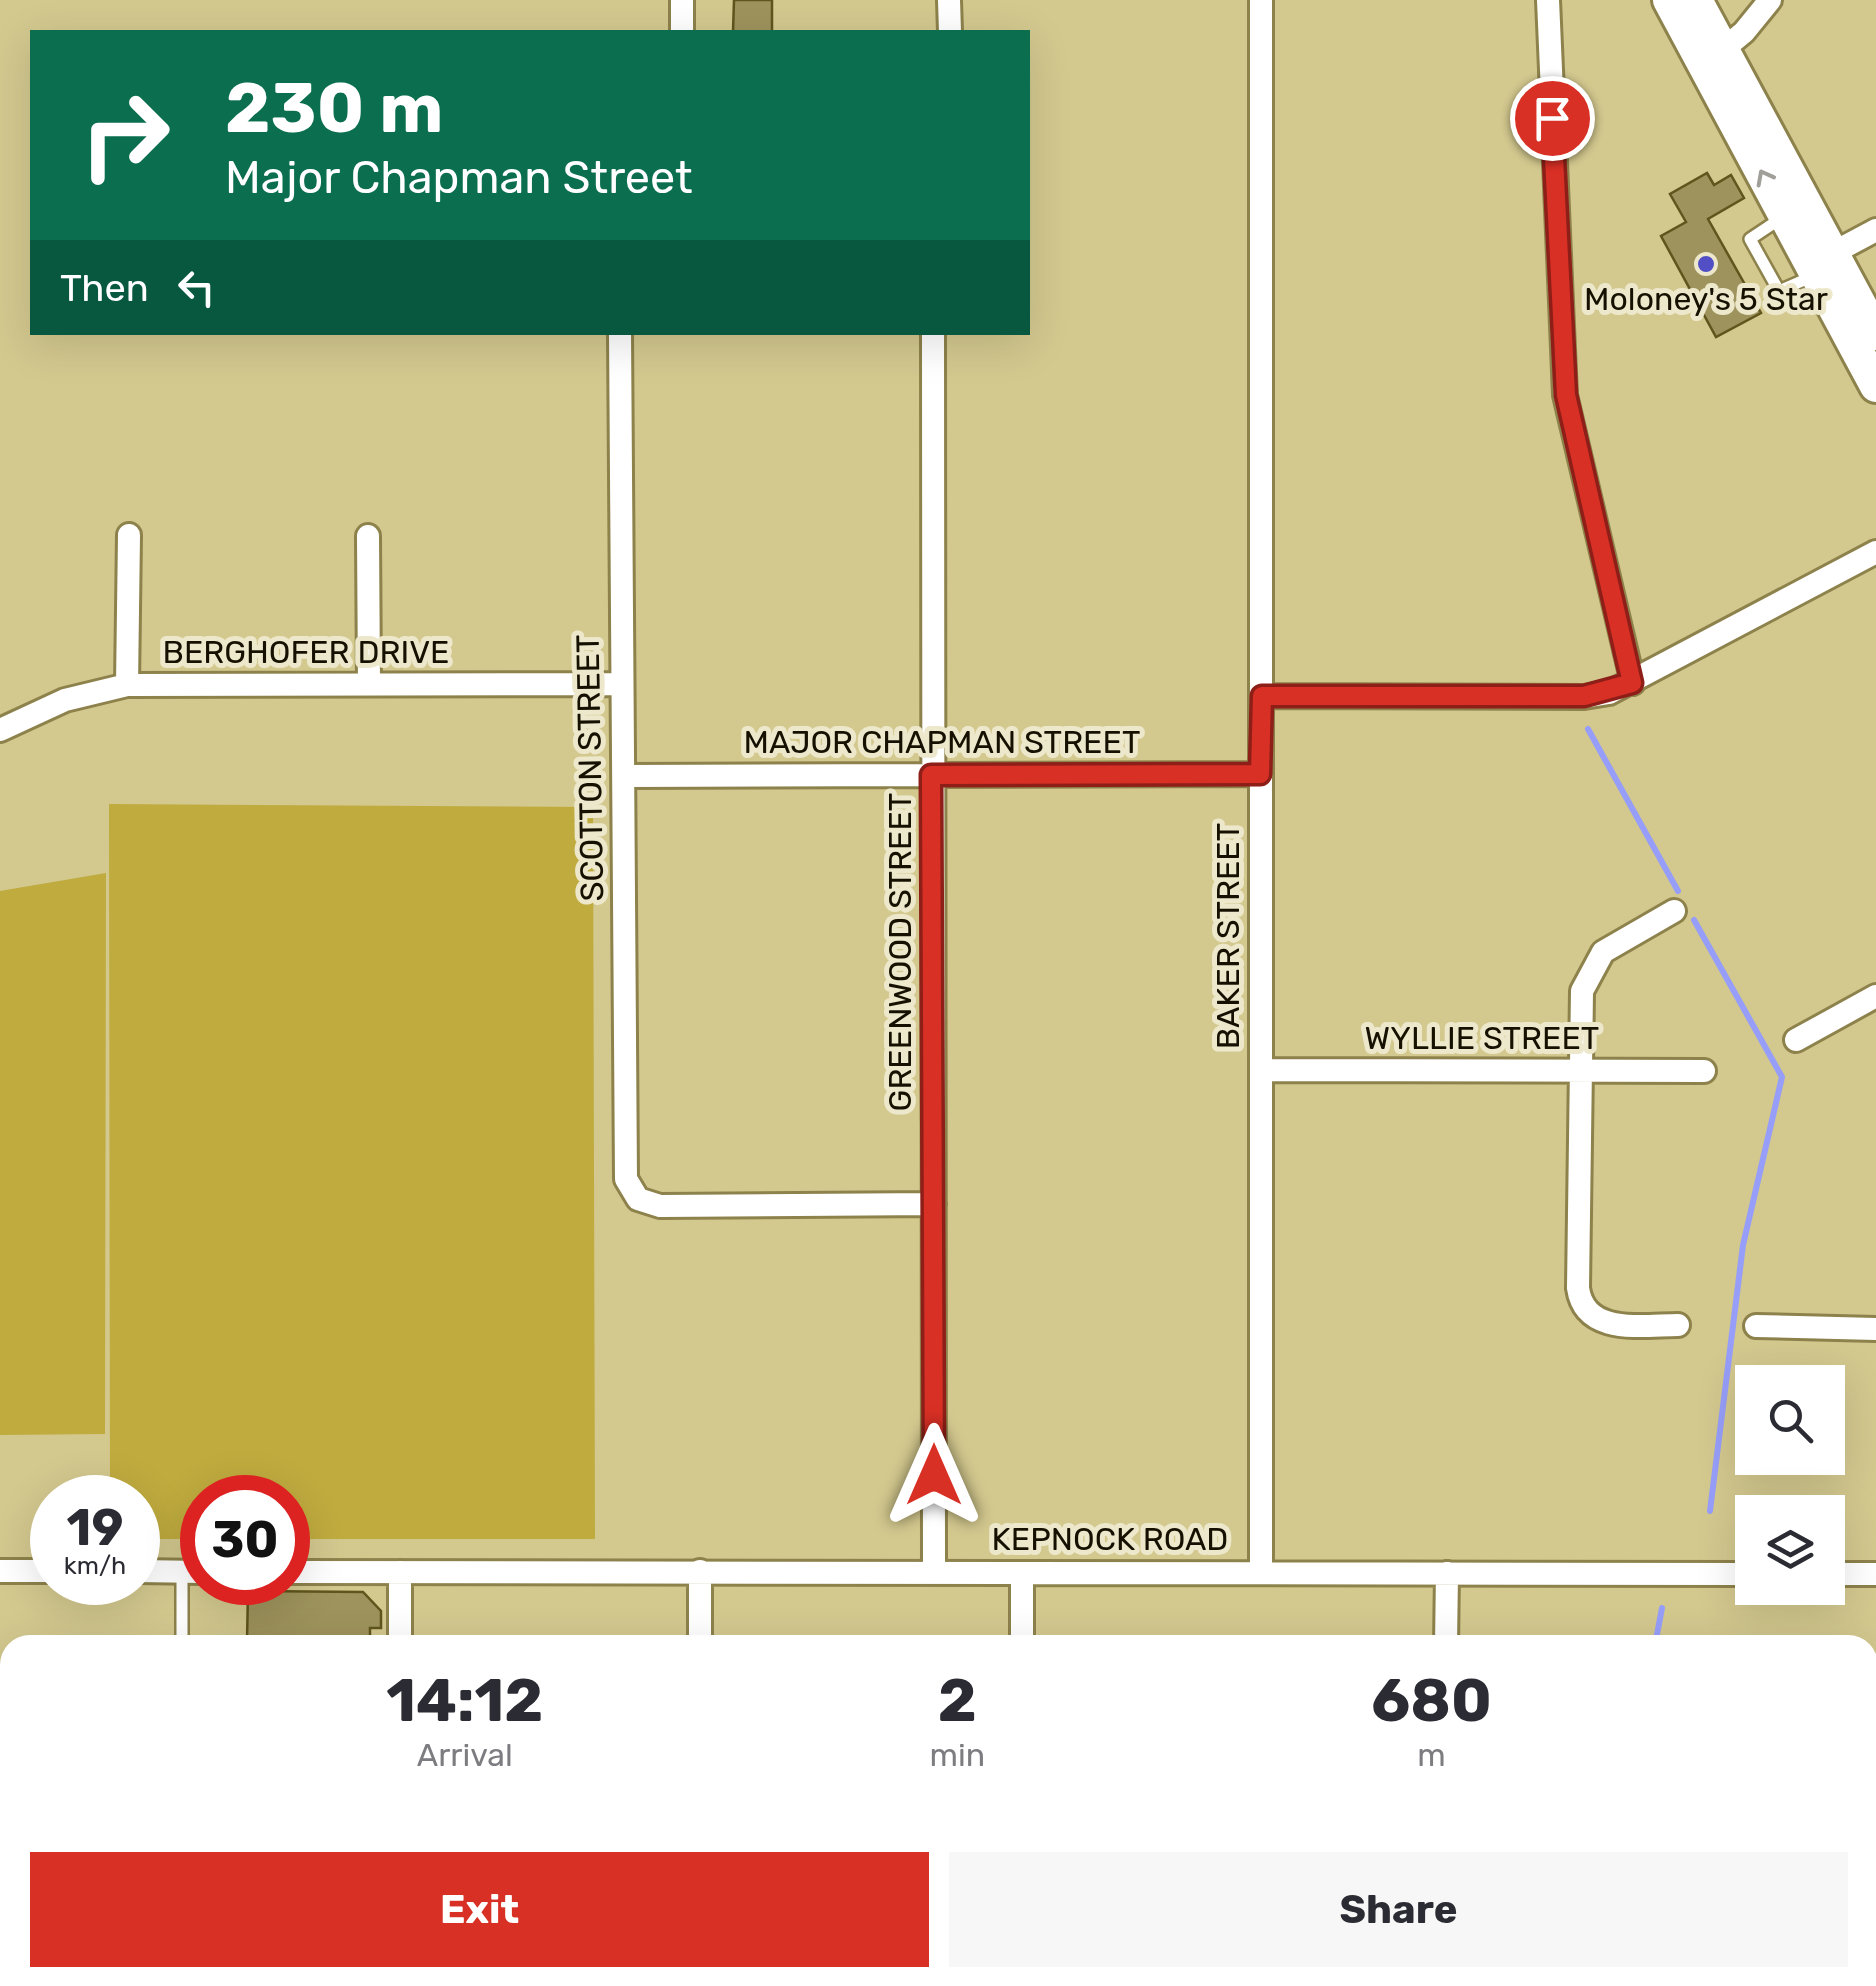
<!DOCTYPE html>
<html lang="en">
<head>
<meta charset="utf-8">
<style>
  :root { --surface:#fff; --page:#f7f7f7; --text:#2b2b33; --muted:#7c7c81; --accent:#d93025 }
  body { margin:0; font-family:Rubik,sans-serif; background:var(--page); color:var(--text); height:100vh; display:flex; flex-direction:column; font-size:38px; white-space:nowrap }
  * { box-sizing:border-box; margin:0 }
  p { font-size:32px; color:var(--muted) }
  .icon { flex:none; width:55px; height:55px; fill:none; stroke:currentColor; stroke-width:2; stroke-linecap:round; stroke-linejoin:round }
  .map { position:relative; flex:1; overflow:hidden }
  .drawer { position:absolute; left:0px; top:1635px; width:1878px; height:352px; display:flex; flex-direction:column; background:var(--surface); border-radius:30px 30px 0 0; box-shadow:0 10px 40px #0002 }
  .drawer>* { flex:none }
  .banner { position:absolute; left:30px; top:30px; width:1000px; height:305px; border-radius:0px; box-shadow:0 10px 40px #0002; background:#0b6e4f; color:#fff; overflow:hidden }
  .fabs { position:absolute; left:1735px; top:1365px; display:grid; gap:20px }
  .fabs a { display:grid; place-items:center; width:110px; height:110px; border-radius:0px; background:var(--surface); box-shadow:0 10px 40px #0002; font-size:50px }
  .speed { position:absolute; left:30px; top:1475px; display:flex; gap:20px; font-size:50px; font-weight:700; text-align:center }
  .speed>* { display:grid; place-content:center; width:130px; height:130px; border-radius:50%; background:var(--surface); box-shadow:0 10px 40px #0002; line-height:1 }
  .speed small { font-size:25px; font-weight:400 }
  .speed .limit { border:15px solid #d22; background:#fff; color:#111 }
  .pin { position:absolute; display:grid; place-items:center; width:85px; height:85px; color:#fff; margin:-42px; border:5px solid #fff; border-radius:50%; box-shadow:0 2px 10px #0007 }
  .me { position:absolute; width:110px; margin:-55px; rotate:0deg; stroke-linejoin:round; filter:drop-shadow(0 0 8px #0008) }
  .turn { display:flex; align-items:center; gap:35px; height:210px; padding:0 30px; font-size:45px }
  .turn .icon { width:130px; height:130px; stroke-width:2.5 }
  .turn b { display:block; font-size:70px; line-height:85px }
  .then { display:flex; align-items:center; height:95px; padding:0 30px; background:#0003; gap:20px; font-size:38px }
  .eta { display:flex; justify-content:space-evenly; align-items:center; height:170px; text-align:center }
  .eta b { font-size:60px; font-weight:700; line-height:70px }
  .cta { display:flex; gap:20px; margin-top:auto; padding:20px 30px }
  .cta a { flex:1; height:115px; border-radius:0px; background:var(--accent); color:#fff; font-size:40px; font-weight:700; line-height:115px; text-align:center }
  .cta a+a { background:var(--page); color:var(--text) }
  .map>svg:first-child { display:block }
</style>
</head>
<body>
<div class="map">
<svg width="1876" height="1986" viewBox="0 0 1876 1986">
  <rect width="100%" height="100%" fill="#d3c88e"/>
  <!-- green -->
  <path fill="#bfab3e" d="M109,804L593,807L595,1539H288V1498H202V1539H138V1498L110,1497Z
    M106,873L105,1434L0,1435V891Z"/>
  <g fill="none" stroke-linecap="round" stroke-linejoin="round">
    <!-- stream -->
    <path stroke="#969ef9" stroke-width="6" d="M1588,729L1678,891
      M1694,920L1782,1077L1743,1245L1710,1511
      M1655,1645L1662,1608
      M1600,1978L1601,1986"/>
  </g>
  <!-- building -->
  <path fill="#9e935c" stroke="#60551d" stroke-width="2.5" d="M734,0H772V32H733Z
    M1707,173L1714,185L1731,175L1744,198L1708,219L1761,313L1716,337L1661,236L1686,222L1670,194Z
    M248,1591L363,1592L381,1611V1628H370V1645L247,1641Z"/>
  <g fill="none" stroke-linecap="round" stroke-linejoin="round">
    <defs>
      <path id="lane" d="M1780,219L1750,239L1779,291L1811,277
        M182,1645V1572
        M1873,1929L1868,1889L1876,1842
        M1868,1959L1876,1962
        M1836,1986L1845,1978"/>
      <path id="street" d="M682,0V32
        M949,0L950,32
        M1548,0L1565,395L1633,683
        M1715,56L1744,32L1770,0
        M1831,254L1876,230
        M620,332L626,1179L638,1199L660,1206L934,1204
        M933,332L934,1572
        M368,536L369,684
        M127,685L129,535
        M1261,696L1584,697L1609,693L1876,552
        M0,730L65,700L127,685L620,684
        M625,776L1260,774
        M1674,911L1603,952L1582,991L1578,1288C1585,1336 1642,1325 1678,1325
        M1796,1040L1876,996
        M1261,1070L1704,1071
        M1756,1326L1876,1329
        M0,1571H52
        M138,1571L202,1572
        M700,1571V1645
        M1261,1571V0
        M288,1572L1752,1574
        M400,1572V1645
        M1828,1574H1876
        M1022,1645V1573
        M1446,1645L1447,1573
        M703,1978V1986
        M400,1986V1978
        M1020,1986V1978
        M1430,1986L1435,1978"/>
      <path id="secondary" d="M1669,0L1876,386
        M1696,0L1876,334"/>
    </defs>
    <!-- lane casing -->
    <use href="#lane" stroke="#8d824b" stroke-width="16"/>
    <!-- street casing -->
    <use href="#street" stroke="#8d824b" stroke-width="28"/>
    <!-- secondary casing -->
    <use href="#secondary" stroke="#8d824b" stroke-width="38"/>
    <!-- lane -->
    <use href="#lane" stroke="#fff" stroke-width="11"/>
    <!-- street -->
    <use href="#street" stroke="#fff" stroke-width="22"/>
    <!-- secondary -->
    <use href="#secondary" stroke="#fff" stroke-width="32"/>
  </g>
  <!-- one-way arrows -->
  <defs><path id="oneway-chevron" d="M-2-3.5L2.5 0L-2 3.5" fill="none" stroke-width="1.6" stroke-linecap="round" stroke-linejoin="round" transform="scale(2.5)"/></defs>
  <use stroke="#a19f99" href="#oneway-chevron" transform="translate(1764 177) rotate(-118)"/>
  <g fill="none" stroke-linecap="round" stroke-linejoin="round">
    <defs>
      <path id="route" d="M934,1475L931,775L1260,774L1262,696H1584L1632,683L1566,395L1552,118"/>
    </defs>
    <!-- route casing -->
    <use href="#route" stroke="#8d1f18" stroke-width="25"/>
    <!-- route -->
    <use href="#route" stroke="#d93025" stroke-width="18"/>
  </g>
  <!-- markers -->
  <circle fill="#524fc6" stroke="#ede8cb" stroke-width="4" cx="1706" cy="264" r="10"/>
  <g text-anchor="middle" stroke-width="10" stroke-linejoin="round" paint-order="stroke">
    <!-- poi labels -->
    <g font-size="32" fill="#151000" stroke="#ede8cb">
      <text x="1706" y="310">Moloney's 5 Star</text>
    </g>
    <!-- street labels -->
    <g font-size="32" fill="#151000" stroke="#ede8cb">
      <text x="306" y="663">BERGHOFER DRIVE</text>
      <text x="942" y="753">MAJOR CHAPMAN STREET</text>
      <text transform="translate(590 768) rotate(-91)" y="11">SCOTTON STREET</text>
      <text transform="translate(1228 936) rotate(-90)" y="11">BAKER STREET</text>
      <text transform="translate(900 952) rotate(-90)" y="11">GREENWOOD STREET</text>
      <text x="1482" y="1049">WYLLIE STREET</text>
      <text x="1110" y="1550">KEPNOCK ROAD</text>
    </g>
  </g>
</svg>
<div class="fabs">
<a><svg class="icon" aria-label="search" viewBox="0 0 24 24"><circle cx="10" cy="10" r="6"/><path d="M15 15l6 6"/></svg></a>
<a><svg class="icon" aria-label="layers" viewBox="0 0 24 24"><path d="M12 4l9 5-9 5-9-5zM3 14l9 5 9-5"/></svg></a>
</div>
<div class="speed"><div>19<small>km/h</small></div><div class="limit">30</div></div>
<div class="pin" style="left:1552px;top:118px;background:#d93025"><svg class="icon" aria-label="arrive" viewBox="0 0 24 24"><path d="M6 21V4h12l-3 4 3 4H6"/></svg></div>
<svg class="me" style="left:934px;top:1475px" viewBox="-20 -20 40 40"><path d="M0-17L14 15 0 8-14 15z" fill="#d93025" stroke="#fff" stroke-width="4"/></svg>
<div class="banner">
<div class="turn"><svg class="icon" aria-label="right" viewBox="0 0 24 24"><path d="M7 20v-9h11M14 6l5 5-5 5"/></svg><div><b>230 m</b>Major Chapman Street</div></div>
<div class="then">Then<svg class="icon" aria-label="left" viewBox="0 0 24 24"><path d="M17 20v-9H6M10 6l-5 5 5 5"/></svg></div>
</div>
<section class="drawer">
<div class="eta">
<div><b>14:12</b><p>Arrival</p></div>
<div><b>2</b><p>min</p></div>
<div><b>680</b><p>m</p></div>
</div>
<div class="cta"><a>Exit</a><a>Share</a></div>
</section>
</div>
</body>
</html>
